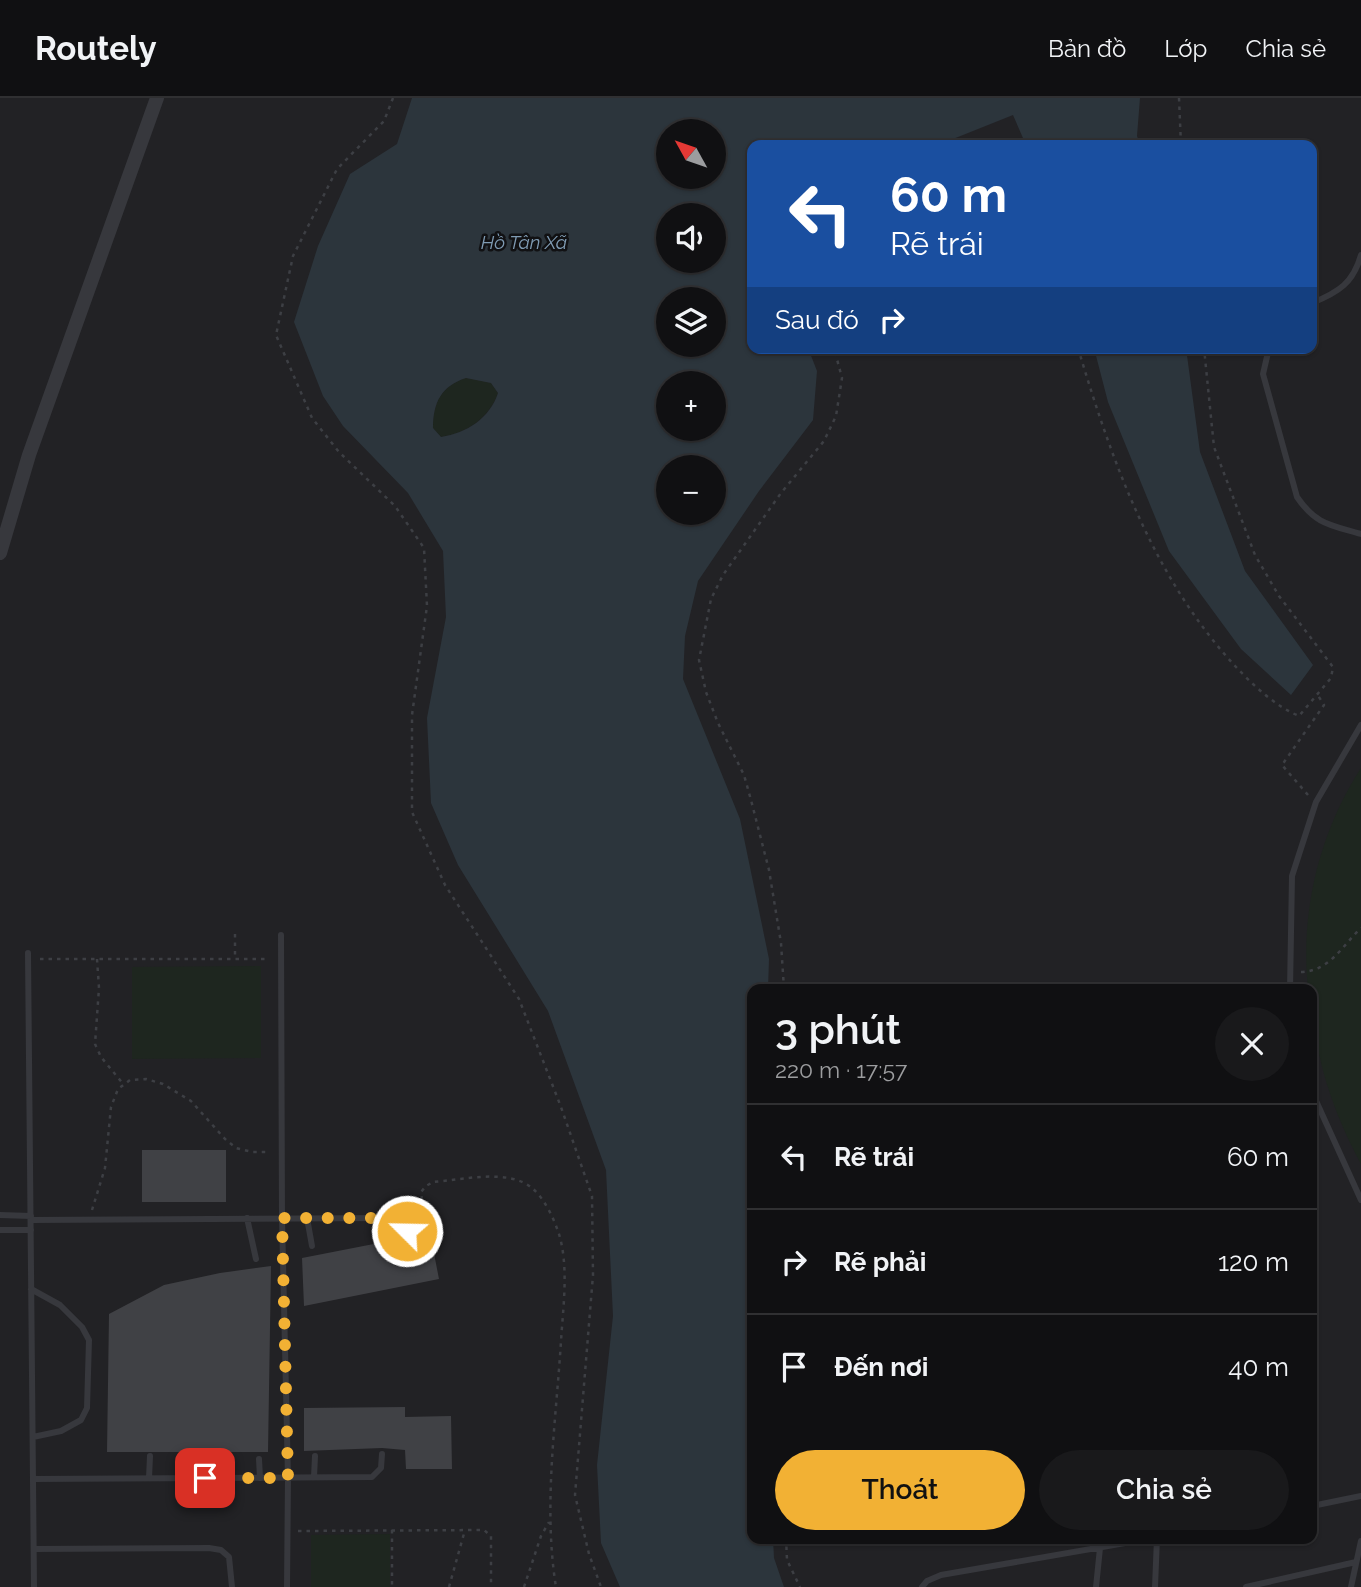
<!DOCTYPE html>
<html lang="vi">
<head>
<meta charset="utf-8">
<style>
  :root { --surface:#101012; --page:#19191b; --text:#f1f3f6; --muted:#9c9d9f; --line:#303032; --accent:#f2b134 }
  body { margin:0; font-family:Raleway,sans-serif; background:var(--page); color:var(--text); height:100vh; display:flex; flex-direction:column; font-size:26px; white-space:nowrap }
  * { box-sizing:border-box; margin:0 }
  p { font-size:23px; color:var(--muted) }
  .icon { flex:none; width:38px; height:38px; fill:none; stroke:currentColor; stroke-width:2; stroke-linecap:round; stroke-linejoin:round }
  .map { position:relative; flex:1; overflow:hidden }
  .panel { position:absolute; left:747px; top:886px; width:570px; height:560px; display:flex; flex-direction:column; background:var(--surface); border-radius:14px; box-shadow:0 2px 5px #0004,0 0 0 2px var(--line) }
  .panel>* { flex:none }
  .guide { position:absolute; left:747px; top:42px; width:570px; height:214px; border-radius:14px; box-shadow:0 2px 5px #0004,0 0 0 2px var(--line); background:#1a4fa0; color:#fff; overflow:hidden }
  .needle { width:46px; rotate:310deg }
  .fabs { position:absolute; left:656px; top:21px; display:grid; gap:14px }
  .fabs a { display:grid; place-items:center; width:70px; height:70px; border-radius:50%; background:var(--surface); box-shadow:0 2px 5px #0004,0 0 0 2px var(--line); font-size:35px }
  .pin { position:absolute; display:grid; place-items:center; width:60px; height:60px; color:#fff; margin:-30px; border-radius:14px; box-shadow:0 4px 10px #0006 }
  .me { position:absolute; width:77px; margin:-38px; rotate:293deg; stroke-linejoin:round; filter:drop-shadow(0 0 5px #0008) }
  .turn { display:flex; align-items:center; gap:24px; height:147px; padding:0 28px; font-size:32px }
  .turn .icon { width:91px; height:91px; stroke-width:2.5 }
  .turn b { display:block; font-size:49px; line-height:60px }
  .then { display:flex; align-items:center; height:66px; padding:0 28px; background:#0003; gap:14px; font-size:26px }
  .round { display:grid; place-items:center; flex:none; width:74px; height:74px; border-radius:37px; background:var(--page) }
  .summary { display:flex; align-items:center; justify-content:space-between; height:119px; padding:0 28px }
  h1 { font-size:42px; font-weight:600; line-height:52px }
  .button { display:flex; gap:14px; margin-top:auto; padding:14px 28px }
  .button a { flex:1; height:80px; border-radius:42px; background:var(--accent); color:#111; font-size:28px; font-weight:600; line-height:80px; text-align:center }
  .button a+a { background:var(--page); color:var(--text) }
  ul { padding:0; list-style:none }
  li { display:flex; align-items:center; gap:21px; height:105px; padding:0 28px; border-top:2px solid var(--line) }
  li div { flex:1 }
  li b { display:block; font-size:26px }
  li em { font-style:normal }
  header { display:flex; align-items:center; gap:42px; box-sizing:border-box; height:98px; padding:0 35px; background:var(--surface); border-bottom:2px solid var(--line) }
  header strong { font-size:33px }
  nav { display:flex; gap:38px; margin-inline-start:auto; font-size:24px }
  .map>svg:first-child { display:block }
</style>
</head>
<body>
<header>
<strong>Routely</strong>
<nav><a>Bản đồ</a><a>Lớp</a><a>Chia sẻ</a></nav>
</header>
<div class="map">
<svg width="1361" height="1489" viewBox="0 0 1361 1489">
  <rect width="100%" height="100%" fill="#161618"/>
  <!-- built -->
  <path fill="#222225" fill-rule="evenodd" d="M0,0H1361V1489H0ZM668,33H714V79H668ZM752,47H1312V250H752ZM668,117H714V163H668ZM668,201H714V247H668ZM668,285H714V331H668ZM668,369H714V415H668ZM752,891H1312V1440H752Z"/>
  <!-- green -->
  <path fill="#1e261f" d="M466,280L491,285L498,295C489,320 467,335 441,339L433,330C433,305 441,288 466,280Z
    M1361,670V1066C1332,1012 1312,953 1312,891H1308C1300,814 1319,735 1361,670Z
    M261,868V960L132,961V869Z
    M390,1436V1489H311V1437Z"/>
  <!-- water -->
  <path fill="#2c353c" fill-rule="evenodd" d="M412,0H1140L1137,38L1140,47H1026L1013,17L938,47H752V250H808L817,273L813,322L759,393L698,483L685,538L683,581L740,721L769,861L768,891H752V1440H773L774,1460L784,1489H620L601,1445L597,1367L613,1218L606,1072L548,913L458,767L431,705L427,620L446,519L443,453L408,395L343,328L323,298L294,224L318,148L350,76L397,46ZM668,33H714V79H668ZM668,117H714V163H668ZM668,201H714V247H668ZM466,280L491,285L498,295C490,320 467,335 441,339L433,330C433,305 441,288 466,280ZM668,285H714V331H668ZM668,369H714V415H668Z
    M1094,250H1186L1200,354L1245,473L1313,567L1291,597L1241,551L1169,453L1108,304Z"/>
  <!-- building -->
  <path fill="#404145" d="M142,1052H226V1104H142Z
    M430,1135L439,1181L304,1208L302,1160Z
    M271,1168L268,1354H107L109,1216L164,1187L220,1175Z
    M405,1309V1319L451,1318L452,1371H406L405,1352L382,1350L304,1353V1310Z"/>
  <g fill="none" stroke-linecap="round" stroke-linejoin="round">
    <!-- path -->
    <path stroke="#3d3f44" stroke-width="2.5" stroke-dasharray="3.5 5" stroke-linecap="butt" d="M393,0L384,23L337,71L293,158L276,237L312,320L339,354L395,408L424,450L427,508L412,617V714L445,787L519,901L561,1009L592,1098L593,1177L575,1397L589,1456L601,1489
      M1179,0L1181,47
      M984,47L990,42L1000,47
      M1078,250C1112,364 1154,481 1236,569C1254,588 1275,608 1299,618L1331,580L1333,569L1279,498L1255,457L1214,349L1204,250
      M1308,697L1282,667L1324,607L1317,596
      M235,836V861
      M40,861H269
      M97,861L99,890L95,946L101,959L124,987
      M1301,874C1330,873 1342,848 1361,830
      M784,891L781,845L769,772L751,702L744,677L718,625L706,594L699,562L711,501L723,477L781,395L824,343L836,318L842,280L834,250
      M423,1110L421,1094L426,1088L433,1084C462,1082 508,1070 532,1090C545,1101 554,1121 559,1136C569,1169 563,1210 561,1243C556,1324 543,1409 556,1489
      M92,1112L105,1070L111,1009L118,991L130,982L146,981L163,986L191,1003L225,1041L236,1050L252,1054H270
      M392,1432V1489
      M298,1433L484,1432L491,1438V1489
      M786,1440L787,1462L800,1489
      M449,1489L465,1432
      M524,1489L541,1438L549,1424"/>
    <!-- service -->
    <path stroke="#37383d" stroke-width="6" d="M1312,205C1339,194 1353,185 1361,157
      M1269,250L1263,276L1297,399C1316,427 1331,427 1361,436
      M281,837L282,1120L288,1380L287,1489
      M28,855L34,1489
      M1290,891L1292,778L1316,704L1361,627
      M1312,994L1361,1102
      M0,1117L31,1118
      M247,1120L256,1161
      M307,1120L312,1148
      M31,1122L387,1120C397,1122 403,1123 407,1133
      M0,1132H31
      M31,1191L60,1207L82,1229L89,1242L87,1310L81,1322L61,1333L33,1339
      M259,1361L260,1380
      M314,1379L315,1358
      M149,1380L150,1358
      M33,1381L372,1379L381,1370L382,1356
      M1312,1408L1361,1398
      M34,1451L209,1450L221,1452L229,1459L232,1489
      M922,1489L927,1483L941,1477L1154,1440
      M1096,1489L1100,1450
      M1155,1489L1157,1440
      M1246,1489L1356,1464
      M1351,1489L1361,1443"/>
    <!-- tertiary -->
    <path stroke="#37383d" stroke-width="14" d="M0,455L29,357L157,0"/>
  </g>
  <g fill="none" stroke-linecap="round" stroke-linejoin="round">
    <!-- route -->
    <path stroke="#f2b134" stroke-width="12" stroke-dasharray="0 21.6" d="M205,1380H288L282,1120H387C397,1122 403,1123 407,1133"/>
  </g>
  <g text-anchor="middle" stroke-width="5" stroke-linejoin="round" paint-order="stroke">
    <!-- water labels -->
    <g font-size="19" font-style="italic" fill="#7f9bb3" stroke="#111113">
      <text x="524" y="151">Hồ Tân Xã</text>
    </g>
  </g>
</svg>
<div class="fabs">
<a><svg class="needle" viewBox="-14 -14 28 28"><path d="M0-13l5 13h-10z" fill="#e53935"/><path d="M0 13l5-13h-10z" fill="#9c9d9f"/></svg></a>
<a><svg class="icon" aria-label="sound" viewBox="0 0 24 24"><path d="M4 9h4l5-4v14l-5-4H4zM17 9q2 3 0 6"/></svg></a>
<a><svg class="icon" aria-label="layers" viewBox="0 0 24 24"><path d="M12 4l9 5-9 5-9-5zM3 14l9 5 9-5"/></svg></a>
<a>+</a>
<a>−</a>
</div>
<div class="pin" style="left:205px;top:1380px;background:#d93025"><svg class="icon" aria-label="arrive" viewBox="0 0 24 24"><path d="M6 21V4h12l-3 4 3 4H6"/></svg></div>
<svg class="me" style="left:407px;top:1133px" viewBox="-20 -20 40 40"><circle r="17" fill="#f2b134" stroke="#fff" stroke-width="3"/><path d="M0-11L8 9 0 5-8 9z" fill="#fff"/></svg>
<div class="guide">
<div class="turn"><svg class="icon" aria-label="left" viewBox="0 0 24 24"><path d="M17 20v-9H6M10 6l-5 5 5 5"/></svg><div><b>60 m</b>Rẽ trái</div></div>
<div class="then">Sau đó<svg class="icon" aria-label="right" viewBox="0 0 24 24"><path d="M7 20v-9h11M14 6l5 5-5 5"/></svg></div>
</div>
<section class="panel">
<div class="summary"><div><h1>3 phút</h1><p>220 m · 17:57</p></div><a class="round"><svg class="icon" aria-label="close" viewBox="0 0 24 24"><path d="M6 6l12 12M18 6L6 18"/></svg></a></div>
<ul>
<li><svg class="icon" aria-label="left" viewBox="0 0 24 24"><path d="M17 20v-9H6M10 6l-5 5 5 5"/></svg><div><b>Rẽ trái</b></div><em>60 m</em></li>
<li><svg class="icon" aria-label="right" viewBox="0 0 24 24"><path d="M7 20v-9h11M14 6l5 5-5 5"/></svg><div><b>Rẽ phải</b></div><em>120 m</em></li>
<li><svg class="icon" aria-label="arrive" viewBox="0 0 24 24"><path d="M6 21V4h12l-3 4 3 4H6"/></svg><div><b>Đến nơi</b></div><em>40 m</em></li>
</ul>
<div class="button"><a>Thoát</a><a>Chia sẻ</a></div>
</section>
</div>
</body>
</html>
